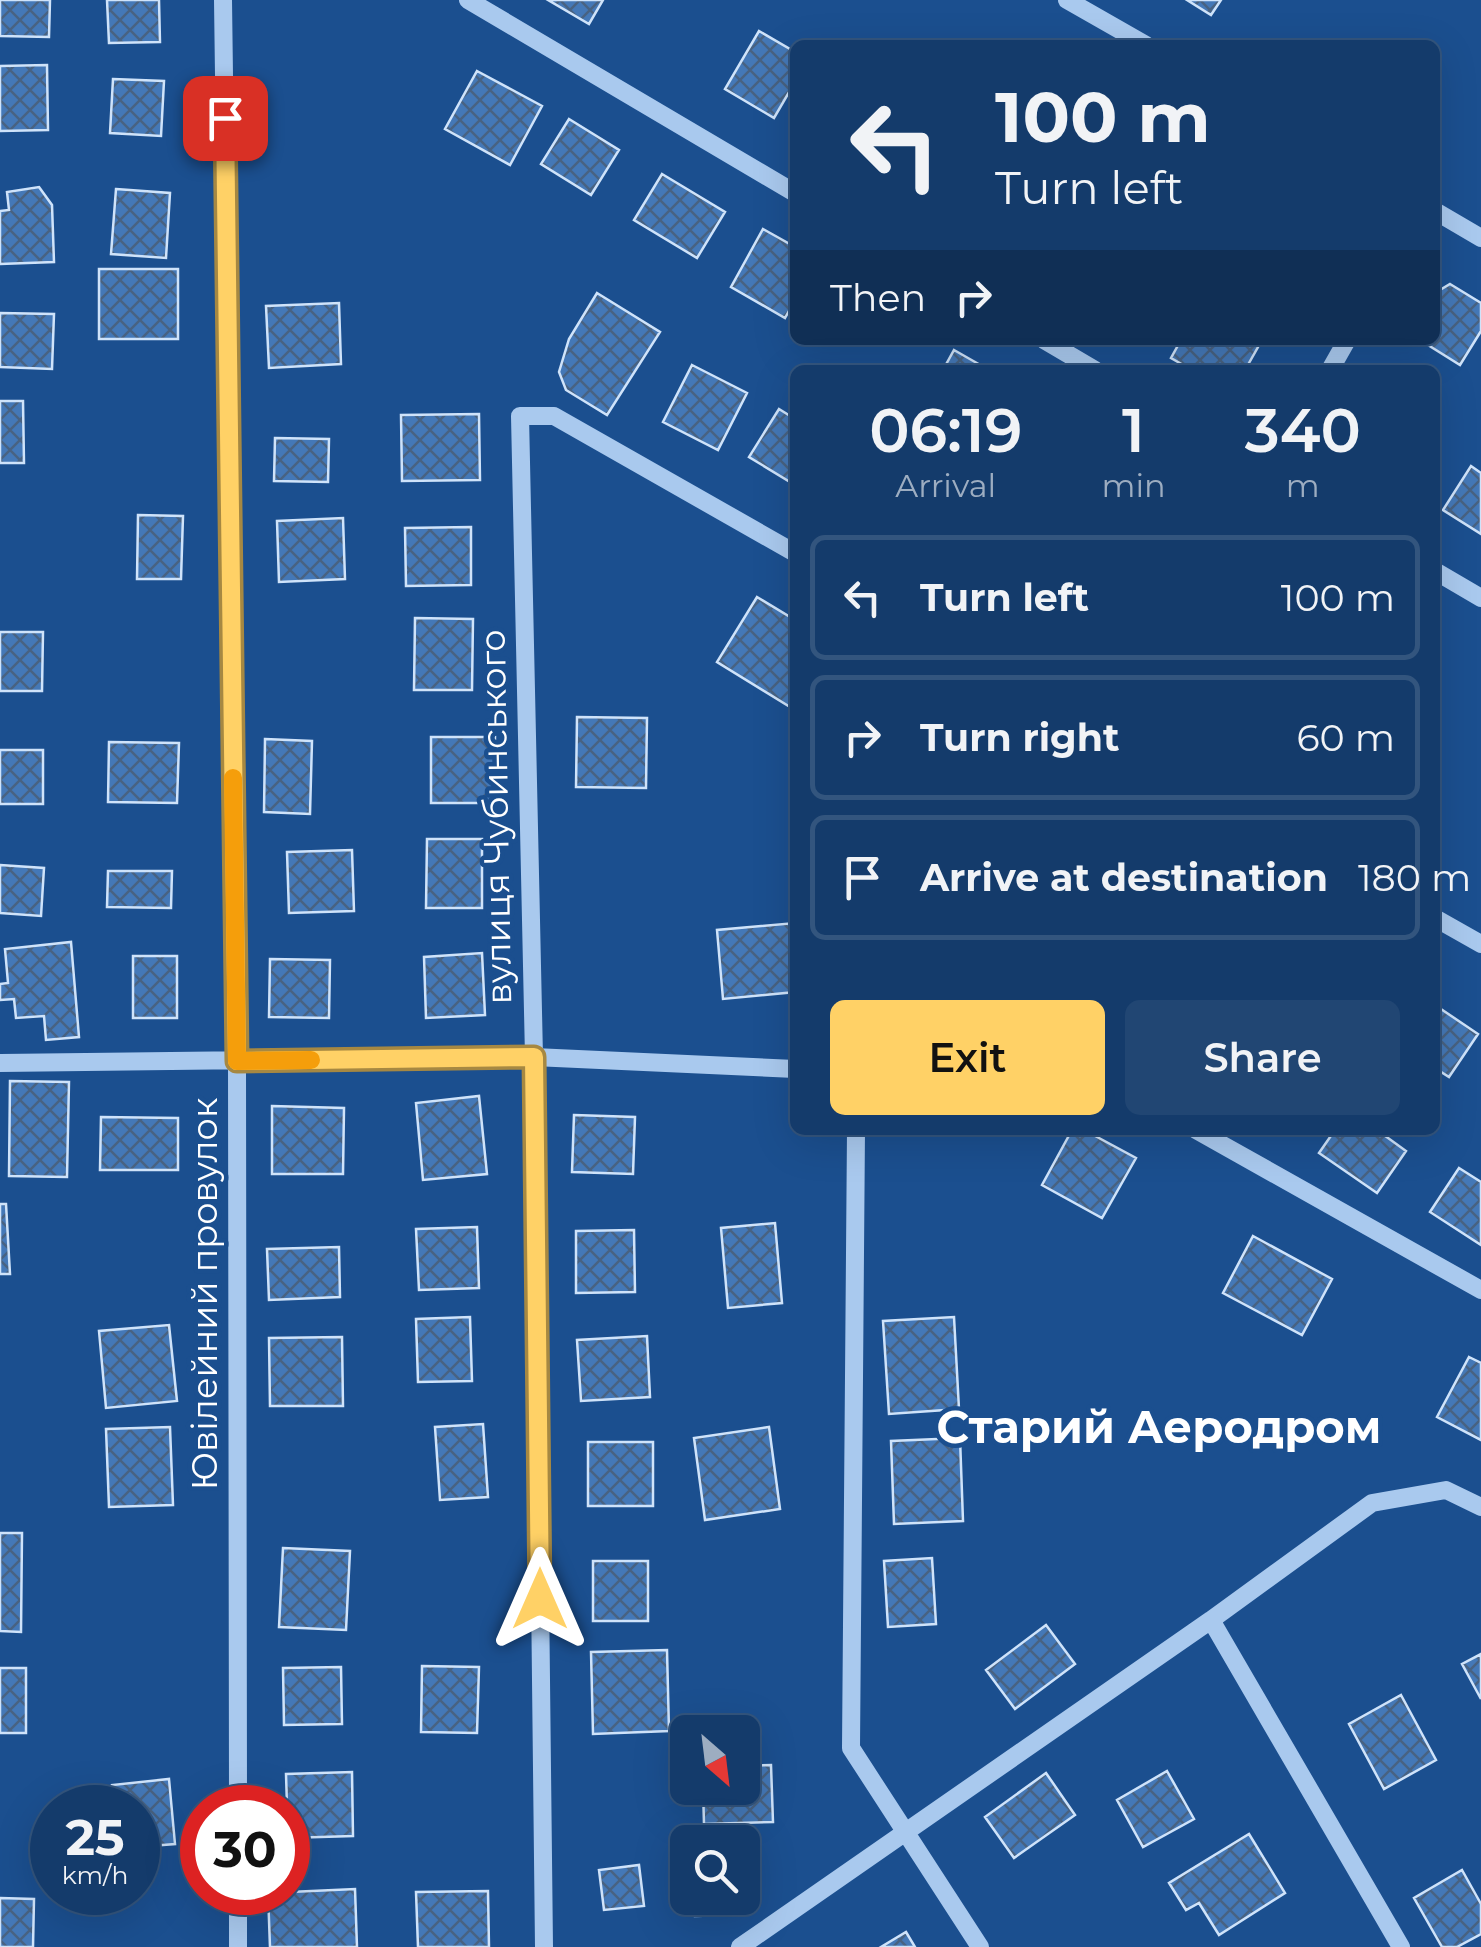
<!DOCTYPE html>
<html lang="en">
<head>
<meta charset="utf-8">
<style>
  :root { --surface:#143b6b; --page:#214673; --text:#f1f3f6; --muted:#9dadc1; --line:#33557e; --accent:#ffd166 }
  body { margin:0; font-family:Montserrat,sans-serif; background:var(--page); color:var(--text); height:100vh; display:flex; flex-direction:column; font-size:38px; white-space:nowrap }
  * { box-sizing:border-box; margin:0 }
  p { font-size:32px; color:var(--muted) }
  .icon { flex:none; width:55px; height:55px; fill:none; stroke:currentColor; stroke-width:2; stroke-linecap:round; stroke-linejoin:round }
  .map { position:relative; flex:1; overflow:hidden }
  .panel { position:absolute; left:790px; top:365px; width:650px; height:770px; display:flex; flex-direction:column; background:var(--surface); border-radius:15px; box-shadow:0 10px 40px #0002,0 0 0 2px var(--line) }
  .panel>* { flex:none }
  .top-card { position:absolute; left:790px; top:40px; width:650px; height:305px; border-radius:15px; box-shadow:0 10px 40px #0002,0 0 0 2px var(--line); background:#143b6b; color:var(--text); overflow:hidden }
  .needle { width:65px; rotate:152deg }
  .buttons { position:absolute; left:670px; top:1715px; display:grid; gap:20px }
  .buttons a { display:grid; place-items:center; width:90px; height:90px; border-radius:15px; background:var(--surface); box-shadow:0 10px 40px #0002,0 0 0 2px var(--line); font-size:50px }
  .speed { position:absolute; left:30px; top:1785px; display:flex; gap:20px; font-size:50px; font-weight:700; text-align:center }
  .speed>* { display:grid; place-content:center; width:130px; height:130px; border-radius:50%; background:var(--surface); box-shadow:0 10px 40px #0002,0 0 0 2px var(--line); line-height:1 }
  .speed small { font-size:25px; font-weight:400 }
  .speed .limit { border:15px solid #d22; background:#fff; color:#111 }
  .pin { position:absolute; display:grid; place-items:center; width:85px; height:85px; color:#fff; margin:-42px; border-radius:20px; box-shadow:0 5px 15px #0006 }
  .me { position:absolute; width:110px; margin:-55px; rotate:0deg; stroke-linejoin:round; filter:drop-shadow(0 0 8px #0008) }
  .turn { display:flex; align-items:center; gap:35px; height:210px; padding:0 40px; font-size:45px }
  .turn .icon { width:130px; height:130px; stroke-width:2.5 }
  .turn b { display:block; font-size:70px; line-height:85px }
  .then { display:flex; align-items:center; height:95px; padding:0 40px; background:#0003; gap:20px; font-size:38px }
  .eta { display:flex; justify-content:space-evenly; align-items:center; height:170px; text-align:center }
  .eta b { font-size:60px; font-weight:600; line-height:70px }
  .primary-button { display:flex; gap:20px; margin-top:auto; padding:20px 40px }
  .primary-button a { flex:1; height:115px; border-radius:15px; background:var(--accent); color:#111; font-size:40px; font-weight:600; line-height:115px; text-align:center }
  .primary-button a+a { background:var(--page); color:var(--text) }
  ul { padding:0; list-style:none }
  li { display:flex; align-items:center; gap:30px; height:125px; margin:0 20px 15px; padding:0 20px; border:5px solid var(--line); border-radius:15px }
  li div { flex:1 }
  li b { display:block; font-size:38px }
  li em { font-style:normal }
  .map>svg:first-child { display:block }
</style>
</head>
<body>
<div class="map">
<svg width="1481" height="1947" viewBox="0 0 1481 1947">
  <defs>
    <pattern id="building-cross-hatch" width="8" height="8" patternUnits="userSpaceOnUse" patternTransform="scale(2.5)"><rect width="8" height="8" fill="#4478b7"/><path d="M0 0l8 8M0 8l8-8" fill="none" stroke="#486282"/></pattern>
  </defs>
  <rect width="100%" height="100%" fill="#1b4f8f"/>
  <!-- building -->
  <path fill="url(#building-cross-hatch)" stroke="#cfe3fa" stroke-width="2.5" d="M0,0H50L49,37L0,36Z
    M107,0H159L160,42L109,43Z
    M548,0H603L589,24Z
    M1187,0H1221L1211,15Z
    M759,31L795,52V82L774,118L725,89Z
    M47,65L48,130L0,131V66Z
    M477,71L542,106L510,165L445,129Z
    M113,79L164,81L161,136L110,133Z
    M569,119L619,150L591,195L541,164Z
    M662,174L725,212L697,258L634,220Z
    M39,187L52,205L54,262L0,264V211L9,210L7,192Z
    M116,189L170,193L166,258L111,254Z
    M763,229L795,247V300L785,318L731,287Z
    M99,269H178V339H99Z
    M1450,284L1481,303V331L1460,365L1420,340H1435V293Z
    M597,293L660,332L607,415L566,390L559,372L569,339Z
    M339,303L341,364L269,368L266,306Z
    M0,313L54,314L52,369L0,367Z
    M1181,340H1262L1245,370H1192L1171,358Z
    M954,350L989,370H943Z
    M692,365L747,393L718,450L663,422Z
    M0,401H23L24,463H0Z
    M779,409L795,419V485L749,457Z
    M479,414L480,480L402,481L401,415Z
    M275,438L329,439L328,482L274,481Z
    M1471,466L1481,473V534L1443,510Z
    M138,515L183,516L181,579H137Z
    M343,518L345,579L279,582L277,521Z
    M471,527V585L406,586L405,528Z
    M757,597L795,620V710L717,662Z
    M415,618L473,619L472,690H414Z
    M0,632H43L42,691H0Z
    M577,717L647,718L646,788L576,787Z
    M431,737H495L494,803H431Z
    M265,739L312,741L310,814L264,812Z
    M109,742L179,743L177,803L108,802Z
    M0,750H43V804H0Z
    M427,839H482V908H426Z
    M352,850L354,911L289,913L287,852Z
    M0,865L44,868L41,916L0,913Z
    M108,871H172L171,908L107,907Z
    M795,923V992L723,999L717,930Z
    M71,942L79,1037L46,1040L44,1016L16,1018L14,999L0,1000V984L8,983L5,949Z
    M482,953L485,1015L426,1018L424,957Z
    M133,956H177V1018H133Z
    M270,959L330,960L329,1018L269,1017Z
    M1435,1005L1478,1034L1449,1077L1435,1068Z
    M10,1081L69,1082L67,1177L9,1176Z
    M479,1096L487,1174L423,1180L416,1103Z
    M272,1106L344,1108L343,1174H272Z
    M574,1115L635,1117L633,1174L572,1172Z
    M101,1117L178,1118V1170H100Z
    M1072,1130H1084L1136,1158L1102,1218L1042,1185Z
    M1335,1130H1377L1406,1151L1377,1193L1319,1153Z
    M1459,1168L1481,1182V1245L1430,1212Z
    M0,1204H6L10,1274H0Z
    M775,1223L782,1303L728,1308L721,1228Z
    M477,1227L479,1288L419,1290L416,1229Z
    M634,1230L635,1292L576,1293V1231Z
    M1253,1236L1332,1279L1302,1335L1223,1293Z
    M339,1247L340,1297L269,1300L267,1249Z
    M470,1317L472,1381L418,1382L416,1319Z
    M954,1317L959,1409L889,1414L883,1321Z
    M169,1325L177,1401L106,1408L99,1331Z
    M647,1336L650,1397L581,1401L577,1340Z
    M342,1337L343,1406H270L269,1338Z
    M1469,1357L1481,1363V1440L1437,1417Z
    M483,1424L488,1497L440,1500L435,1427Z
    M170,1427L173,1505L109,1507L106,1429Z
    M769,1427L780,1509L705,1520L694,1438Z
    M960,1438L963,1521L894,1524L891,1441Z
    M588,1442H653V1506H588Z
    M0,1533H22L21,1632L0,1631Z
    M283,1548L350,1551L346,1630L279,1627Z
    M932,1558L936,1624L888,1627L884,1561Z
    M593,1561H648V1621H593Z
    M1046,1625L1075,1664L1015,1709L986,1670Z
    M667,1650L669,1731L593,1734L591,1652Z
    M1481,1654V1699L1462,1664Z
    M422,1666L479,1667L477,1733L421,1732Z
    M341,1667L342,1724L284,1725L283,1668Z
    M0,1668H26V1733H0Z
    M1401,1695L1436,1760L1384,1789L1349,1724Z
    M771,1765L773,1822L704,1824L703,1788H742V1766Z
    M1167,1771L1194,1819L1143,1847L1117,1800Z
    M352,1772L353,1836L288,1838L286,1774Z
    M1046,1773L1075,1815L1014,1858L985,1817Z
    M169,1779L175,1844L138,1847V1808H114L112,1785Z
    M1249,1834L1285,1893L1219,1935L1199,1903L1186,1910L1169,1883Z
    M639,1865L644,1906L604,1910L599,1870Z
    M1462,1870L1481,1904V1934L1457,1947H1442L1414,1898Z
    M355,1889L357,1947H270L268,1893Z
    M488,1891L489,1947H418L416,1892Z
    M0,1898L34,1899L33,1947H0Z
    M694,1898H730L731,1915L695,1916Z
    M906,1932L915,1947H881Z"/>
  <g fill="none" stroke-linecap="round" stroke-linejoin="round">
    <!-- minor -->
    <path stroke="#a9c9ee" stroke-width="18" d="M223,0L237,1061L238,1808
      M468,0L795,193
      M1067,0L1146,45
      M1435,211L1481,238
      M1044,340L1095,370
      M1330,370L1347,340
      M1435,571L1481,598
      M1435,918L1481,944
      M0,1063L534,1057L795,1069
      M856,1130L851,1748L980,1947
      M1196,1130L1481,1290
      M1211,1620L1372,1503L1446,1490L1481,1507
      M238,1892V1947
      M544,1947L534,1057L520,416H554L795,553
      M740,1947L1211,1620L1401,1947"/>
  </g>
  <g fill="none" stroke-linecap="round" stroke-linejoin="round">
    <defs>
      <path id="route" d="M225,118L237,1061L534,1057L540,1599"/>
    </defs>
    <!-- route casing -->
    <use href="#route" stroke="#a68842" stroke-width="25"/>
    <!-- route -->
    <use href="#route" stroke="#ffd166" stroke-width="18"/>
    <!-- slow -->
    <path stroke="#f59e0b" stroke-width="18" d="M233,778L237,1061L311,1060"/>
  </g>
  <g text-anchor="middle" stroke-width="9" stroke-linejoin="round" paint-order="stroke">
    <!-- street labels -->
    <g font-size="35" fill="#fff" stroke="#1b4f8f">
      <text transform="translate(496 817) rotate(-91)" y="12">вулиця Чубинського</text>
      <text transform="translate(205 1294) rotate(-90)" y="12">Ювілейний провулок</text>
    </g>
    <!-- district labels -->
    <g font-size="45" font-weight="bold" fill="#fff" stroke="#1b4f8f">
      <text x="1159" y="1443">Старий Аеродром</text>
    </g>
  </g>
</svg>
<div class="buttons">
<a><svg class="needle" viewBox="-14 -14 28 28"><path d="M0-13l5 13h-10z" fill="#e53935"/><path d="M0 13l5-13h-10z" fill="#9dadc1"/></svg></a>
<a><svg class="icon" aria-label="search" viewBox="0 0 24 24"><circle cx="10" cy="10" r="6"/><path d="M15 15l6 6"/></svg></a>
</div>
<div class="speed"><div>25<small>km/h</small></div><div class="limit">30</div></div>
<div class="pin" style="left:225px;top:118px;background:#d93025"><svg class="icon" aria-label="arrive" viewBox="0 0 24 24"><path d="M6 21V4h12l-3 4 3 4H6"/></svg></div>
<svg class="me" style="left:540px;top:1599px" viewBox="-20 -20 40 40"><path d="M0-17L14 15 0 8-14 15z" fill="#ffd166" stroke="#fff" stroke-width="4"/></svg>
<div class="top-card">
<div class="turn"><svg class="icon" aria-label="left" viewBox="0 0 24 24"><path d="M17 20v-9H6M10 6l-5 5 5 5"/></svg><div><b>100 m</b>Turn left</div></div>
<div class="then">Then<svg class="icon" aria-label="right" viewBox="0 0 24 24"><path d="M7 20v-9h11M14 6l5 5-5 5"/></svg></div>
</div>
<section class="panel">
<div class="eta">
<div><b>06:19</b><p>Arrival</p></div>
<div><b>1</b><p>min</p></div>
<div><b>340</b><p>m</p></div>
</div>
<ul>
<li><svg class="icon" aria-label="left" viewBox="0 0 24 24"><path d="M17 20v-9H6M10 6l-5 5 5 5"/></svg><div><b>Turn left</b></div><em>100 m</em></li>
<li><svg class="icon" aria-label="right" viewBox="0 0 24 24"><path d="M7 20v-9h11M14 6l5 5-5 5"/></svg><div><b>Turn right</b></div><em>60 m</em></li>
<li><svg class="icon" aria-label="arrive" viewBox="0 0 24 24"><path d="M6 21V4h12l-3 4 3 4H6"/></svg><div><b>Arrive at destination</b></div><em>180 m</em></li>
</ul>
<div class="primary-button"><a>Exit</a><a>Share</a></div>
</section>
</div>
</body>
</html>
